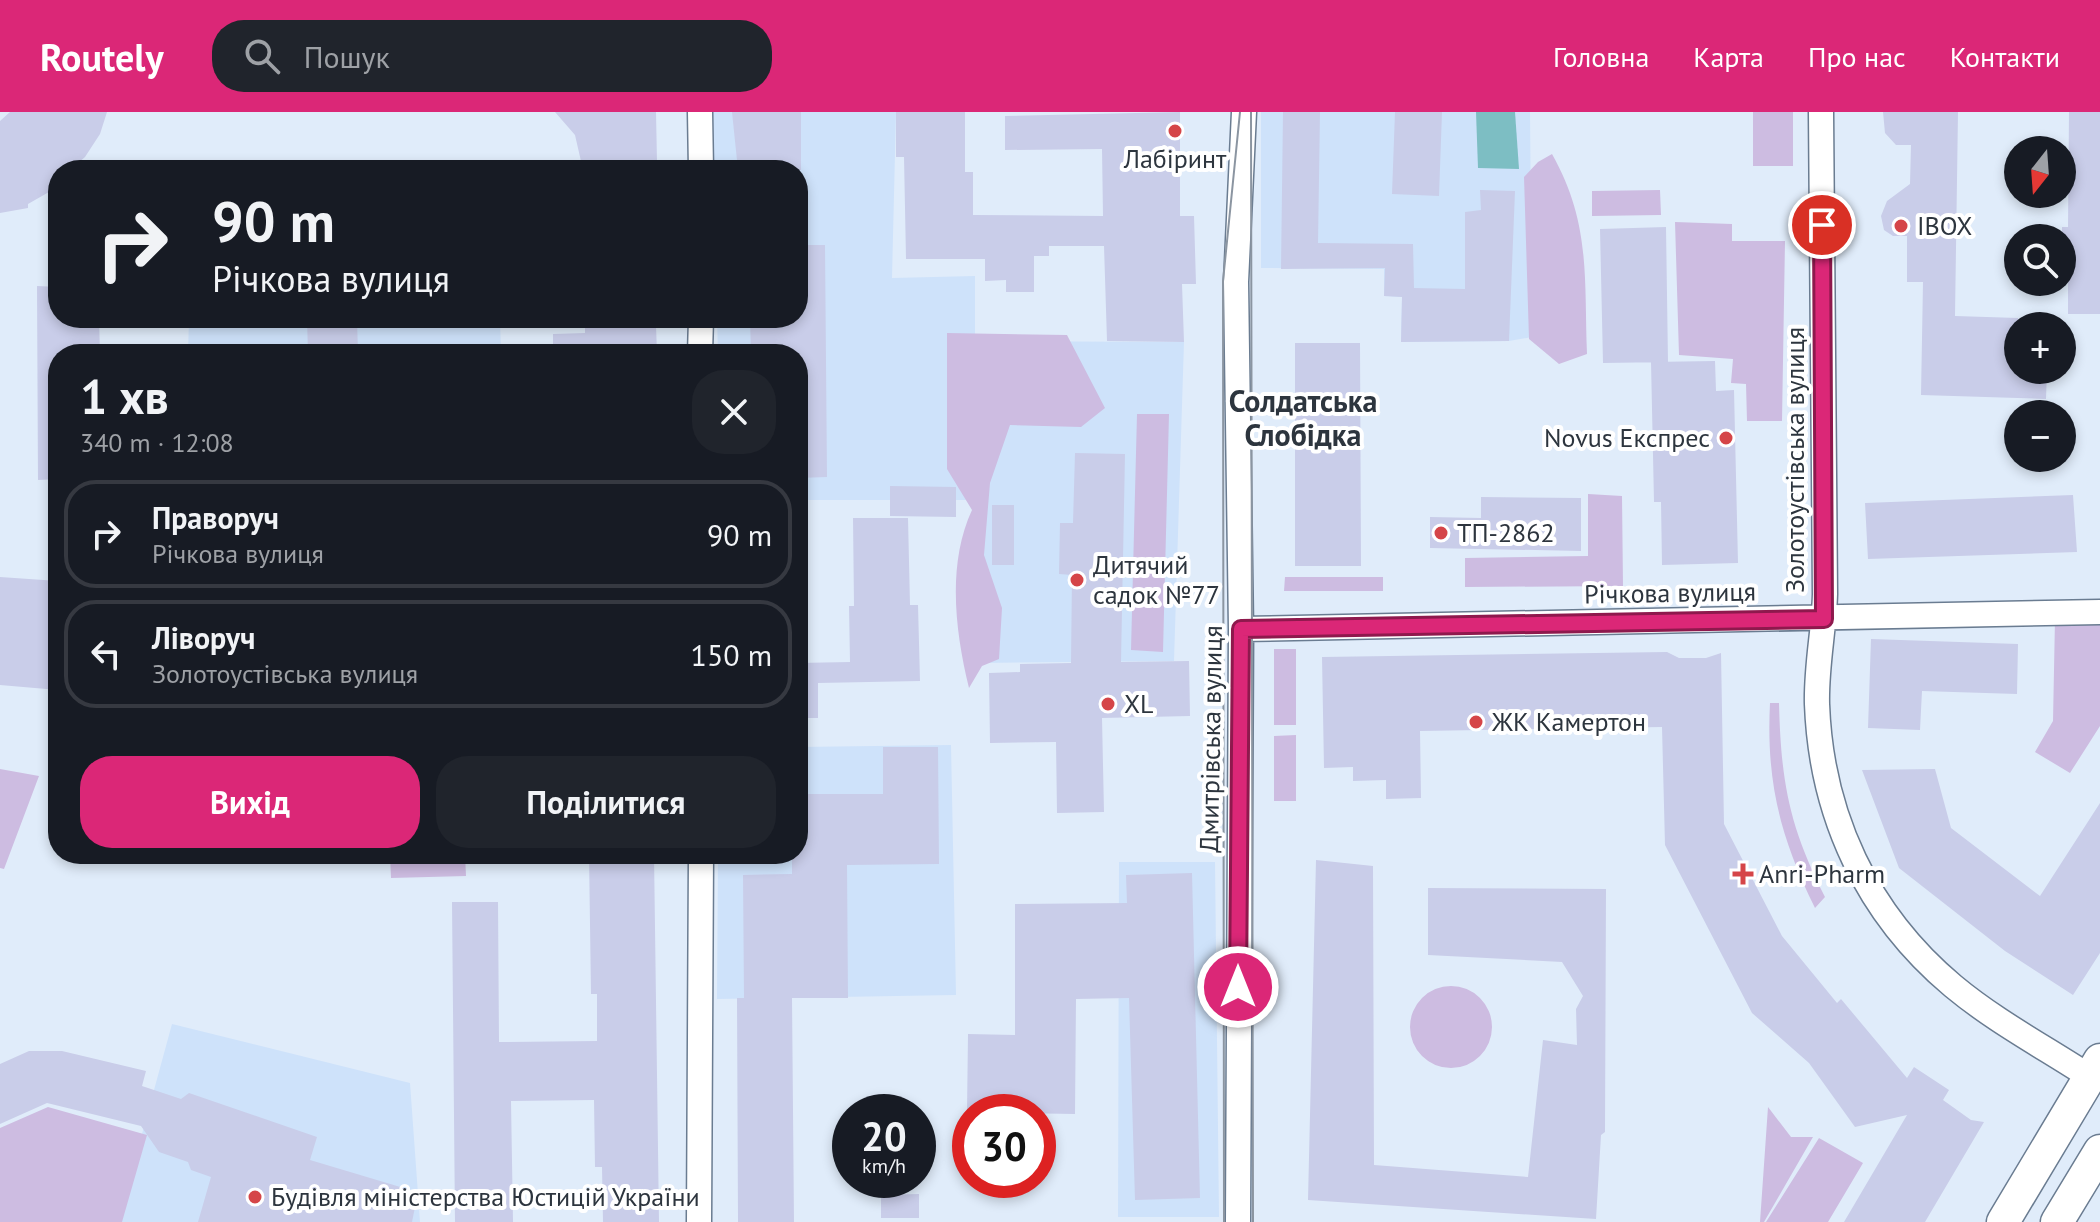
<!DOCTYPE html>
<html lang="uk">
<head>
<meta charset="utf-8">
<style>
  :root { --surface:#171b24; --page:#20242c; --text:#f1f3f6; --muted:#9ea1a6; --line:#363941; --accent:#db2777 }
  body { margin:0; font-family:"PT Sans",sans-serif; background:var(--page); color:var(--text); height:100vh; display:flex; flex-direction:column; font-size:30px; white-space:nowrap }
  * { box-sizing:border-box; margin:0 }
  p { font-size:26px; color:var(--muted) }
  .icon { flex:none; width:44px; height:44px; fill:none; stroke:currentColor; stroke-width:2; stroke-linecap:round; stroke-linejoin:round }
  .map { position:relative; flex:1; overflow:hidden }
  .drawer { position:absolute; left:48px; top:232px; width:760px; height:520px; display:flex; flex-direction:column; background:var(--surface); border-radius:32px; box-shadow:0 4px 12px #0003 }
  .drawer>* { flex:none }
  .banner { position:absolute; left:48px; top:48px; width:760px; height:168px; border-radius:32px; box-shadow:0 4px 12px #0003; background:#171b24; color:var(--text); overflow:hidden }
  .needle { width:52px; rotate:197deg }
  .tools { position:absolute; left:2004px; top:24px; display:grid; gap:16px }
  .tools a { display:grid; place-items:center; width:72px; height:72px; border-radius:50%; background:var(--surface); box-shadow:0 4px 12px #0003; font-size:40px }
  .speed { position:absolute; left:832px; top:982px; display:flex; gap:16px; font-size:40px; font-weight:700; text-align:center }
  .speed>* { display:grid; place-content:center; width:104px; height:104px; border-radius:50%; background:var(--surface); box-shadow:0 4px 12px #0003; line-height:1 }
  .speed small { font-size:20px; font-weight:400 }
  .speed .limit { border:12px solid #d22; background:#fff; color:#111 }
  .pin { position:absolute; display:grid; place-items:center; width:68px; height:68px; color:#fff; margin:-34px; border:4px solid #fff; border-radius:50%; box-shadow:0 2px 8px #0007 }
  .me { position:absolute; width:88px; margin:-44px; rotate:0deg; stroke-linejoin:round; filter:drop-shadow(0 0 6px #0008) }
  .turn { display:flex; align-items:center; gap:28px; height:168px; padding:0 32px; font-size:36px }
  .turn .icon { width:104px; height:104px; stroke-width:2.5 }
  .turn b { display:block; font-size:56px; line-height:68px }
  .round { display:grid; place-items:center; flex:none; width:84px; height:84px; border-radius:32px; background:var(--page) }
  .headline { display:flex; align-items:center; justify-content:space-between; height:136px; padding:0 32px }
  h1 { font-size:48px; font-weight:600; line-height:60px }
  .action { display:flex; gap:16px; margin-top:auto; padding:16px 32px }
  .action a { flex:1; height:92px; border-radius:32px; background:var(--accent); color:#fff; font-size:32px; font-weight:600; line-height:92px; text-align:center }
  .action a+a { background:var(--page); color:var(--text) }
  ul { padding:0; list-style:none }
  li { display:flex; align-items:center; gap:24px; height:108px; margin:0 16px 12px; padding:0 16px; border:4px solid var(--line); border-radius:32px }
  li div { flex:1 }
  li b { display:block; font-size:30px }
  li em { font-style:normal }
  header { display:flex; align-items:center; gap:48px; box-sizing:border-box; height:112px; padding:0 40px; background:var(--accent); color:#fff }
  header strong { font-size:38px }
  nav { display:flex; gap:44px; margin-inline-start:auto; font-size:28px }
  .search { width:560px; height:72px; background:var(--page); display:flex; align-items:center; gap:20px; box-sizing:border-box; padding:0 28px; border-radius:32px; color:var(--muted); font-size:30px }
  .map>svg:first-child { display:block }
</style>
</head>
<body>
<header>
<strong>Routely</strong>
<div class="search"><svg class="icon" aria-label="search" viewBox="0 0 24 24"><circle cx="10" cy="10" r="6"/><path d="M15 15l6 6"/></svg>Пошук</div>
<nav><a>Головна</a><a>Карта</a><a>Про нас</a><a>Контакти</a></nav>
</header>
<div class="map">
<svg width="2100" height="1110" viewBox="0 0 2100 1110">
  <rect width="100%" height="100%" fill="#e0ecfa"/>
  <!-- built -->
  <path fill="#cee2fa" d="M711,0H896L892,166L975,164V229L1184,230L1174,549L979,551L976,388H798V242H718L717,206H798V58H713Z
    M1261,0H1530L1532,225L1509,229L1401,230L1402,185L1384,184V157L1261,156Z
    M189,206H500L501,242H188Z
    M951,633L956,883L717,887L718,742H798V635Z
    M1119,750H1215L1219,1105H1118Z
    M172,912L410,971L420,1110H118Z"/>
  <!-- green -->
  <path fill="#cdbce1" d="M1753,0H1793V54H1753Z
    M1552,42C1591,111 1584,166 1587,242L1559,252L1529,227L1524,65L1538,50Z
    M1660,78L1661,103L1592,104V79Z
    M1675,110L1732,112V129H1785L1782,309H1747L1746,272L1731,271L1733,247L1679,243Z
    M947,221L1067,223L1105,296L1081,315L1010,313L990,371L984,443L1002,496L999,547L982,554L969,576C955,519 947,452 972,398L947,357Z
    M1137,302H1169L1163,540L1131,538Z
    M1588,382L1622,384L1623,474L1465,475V446L1588,444Z
    M1285,465H1383V479H1284Z
    M2055,507H2100V614L2070,661L2035,640L2053,609Z
    M1274,537H1296V613H1274Z
    M1770,591H1779C1781,670 1789,714 1825,785L1815,796C1780,725 1766,669 1770,591Z
    M1296,623V689H1274V624Z
    M0,657L39,664L4,757L0,756Z
    M390,742H465L466,764L391,766Z
    M1410 915a41 41 0 1 1 82 0a41 41 0 1 1-82 0Z
    M48,995L147,1023L122,1110H0V1016Z
    M1768,995L1791,1025H1813L1764,1110H1760Z
    M1819,1026L1863,1051L1828,1110H1766Z"/>
  <!-- water -->
  <path fill="#7dbec3" d="M1476,0H1515L1519,57L1478,56Z"/>
  <!-- building -->
  <path fill="#c9cde9" d="M10,0H107L100,22L85,45L70,58H58L56,76L28,92V96L0,101V9Z
    M555,0H656L657,50H643L644,58H583L575,23Z
    M732,0H801V58H738Z
    M896,0H965V60H973V103L1103,104L1102,37L1005,38V4L1180,0V104H1194L1196,172H1182L1184,230L1107,229L1104,134H1049V144H1034V180H1006V168L985,169V147H906L904,45H896Z
    M1283,0H1320L1318,131L1413,132L1414,176L1465,177V100L1481,98L1480,78L1515,79L1509,229L1401,230L1402,185L1384,184L1385,156L1281,157Z
    M1395,0H1442L1439,84L1392,82Z
    M1883,0H1958L1955,204L2018,206V258H2047L2046,287L1921,283L1923,170H1907V124H1893L1884,118L1881,104L1887,89L1910,72L1911,33H1896L1885,21Z
    M2069,0H2100V202H2068V150H2062V115H2068Z
    M1666,115L1668,250L1603,251L1600,117Z
    M798,133H825L827,365L798,366V242H751L750,206H798Z
    M37,174L58,175V206H99L100,242H58V367L38,368Z
    M307,206H357L358,242H308Z
    M585,206H649V213H656L657,242H553V222L585,221Z
    M1295,231H1360L1361,454H1295Z
    M1715,249L1716,279L1734,278L1738,451L1662,453L1661,390H1654L1651,250Z
    M1075,341L1125,342L1121,550L1189,549L1190,604L1102,606L1104,700L1057,701L1056,630L990,631L989,561L1020,560V552L1071,551L1072,463L1059,462L1060,411H1073Z
    M890,374L956,375V405L890,404Z
    M2073,383L2077,440L1868,447L1865,391Z
    M1481,385L1581,386V439L1430,436V405L1481,406Z
    M992,393H1014V453H992Z
    M853,406H908L910,493H918L920,569L818,571V606H798V551L850,550L849,494H854Z
    M0,465L58,469V578L0,573Z
    M1871,527L2018,532L2017,582L1922,579L1920,618L1868,616Z
    M1667,540L1679,546H1706L1721,541L1724,712L1782,824L1837,891L1841,887L1907,966L1914,955L1949,978L1943,988L1971,1008L1984,1010L1925,1110H1844L1907,1003L1855,1015L1809,951L1752,901L1665,733L1662,615L1420,619L1421,686L1386,687V668L1353,669V655L1324,656L1322,545Z
    M883,635H938L939,752L847,753L848,886H792L794,1110H738L737,886H744L743,763L792,762V742H798V682H883Z
    M1935,657L1951,716L2040,784L2100,691V841L2073,883L2005,839L1899,756L1862,658Z
    M589,742H654L659,1110H603L602,1055H595L594,988L511,989L513,1110H455L452,790H498L499,930L597,929V882H591Z
    M1316,748L1373,754L1374,1053L1528,1065L1543,928L1577,933L1576,897L1583,884L1562,850L1428,843V776L1606,777L1605,1020L1601,1023L1596,1107L1308,1088Z
    M1192,761L1200,1086L1135,1088L1129,886L1076,887L1075,1002L967,1000L968,922L1015,923V792L1127,791L1126,763Z
    M29,939H62L146,959L142,974L181,987L189,981L317,1025L310,1048L407,1077L416,1090L412,1110H198L211,1065L191,1058L188,1050L159,1040L141,1014L47,991L0,1012V952Z
    M919,1082V1106H881V1083Z"/>
  <g fill="none" stroke-linecap="round" stroke-linejoin="round">
    <defs>
      <path id="minor" d="M700,0L701,58
        M1821,0L1825,482C1824,519 1816,554 1817,592C1821,703 1867,802 1953,874C1995,909 2044,935 2090,965
        M700,242L701,206
        M1241,517L2100,500
        M699,1110L701,742
        M1238,1110L1241,517L1236,170L1244,0"/>
      <path id="secondary" d="M2003,1110L2100,948
        M2057,1110L2100,1039"/>
    </defs>
    <!-- minor casing -->
    <use href="#minor" stroke="#6a7c91" stroke-width="27"/>
    <!-- secondary casing -->
    <use href="#secondary" stroke="#6a7c91" stroke-width="35"/>
    <!-- minor -->
    <use href="#minor" stroke="#fff" stroke-width="24"/>
    <!-- secondary -->
    <use href="#secondary" stroke="#fff" stroke-width="32"/>
    <!-- tram -->
    <path stroke="#8b95a1" stroke-width="2" d="M1251,0L1253,1110
      M1224,1110L1223,169L1240,0"/>
  </g>
  <g fill="none" stroke-linecap="round" stroke-linejoin="round">
    <defs>
      <path id="route" d="M1238,875L1241,517L1824,507L1822,113"/>
    </defs>
    <!-- route casing -->
    <use href="#route" stroke="#8e194d" stroke-width="20"/>
    <!-- route -->
    <use href="#route" stroke="#db2777" stroke-width="14"/>
  </g>
  <!-- markers -->
  <g fill="#d54548" stroke="#fff" stroke-width="3">
    <circle cx="1175" cy="19" r="8"/>
    <circle cx="1901" cy="114" r="8"/>
    <circle cx="1726" cy="326" r="8"/>
    <circle cx="1441" cy="421" r="8"/>
    <circle cx="1077" cy="468" r="8"/>
    <circle cx="1108" cy="592" r="8"/>
    <circle cx="1476" cy="610" r="8"/>
    <path d="M1739 750h8v8h8v8h-8v8h-8v-8h-8v-8h8z"/>
    <circle cx="255" cy="1085" r="8"/>
  </g>
  <g text-anchor="middle" stroke-width="8" stroke-linejoin="round" paint-order="stroke">
    <!-- poi labels -->
    <g font-size="26" fill="#2d353e" stroke="#fff" text-anchor="start">
      <text x="1175" y="56" text-anchor="middle">Лабіринт</text>
      <text x="1917" y="123">IBOX</text>
      <text x="1710" y="335" text-anchor="end">Novus Експрес</text>
      <text x="1457" y="430">ТП-2862</text>
      <text x="1093" y="462">Дитячий<tspan x="1093" dy="30">садок №77</tspan></text>
      <text x="1124" y="601">XL</text>
      <text x="1492" y="619">ЖК Камертон</text>
      <text x="1759" y="771">Anri-Pharm</text>
      <text x="271" y="1094">Будівля міністерства Юстицій України</text>
    </g>
    <!-- street labels -->
    <g font-size="26" fill="#2d353e" stroke="#fff">
      <text transform="translate(1795 348) rotate(-90)" y="9">Золотоустівська вулиця</text>
      <text transform="translate(1670 481) rotate(-1)" y="9">Річкова вулиця</text>
      <text transform="translate(1211 627) rotate(-89)" y="9">Дмитрівська вулиця</text>
    </g>
    <!-- quarter labels -->
    <g font-size="30" font-weight="bold" fill="#2d353e" stroke="#fff">
      <text x="1303" y="300">Солдатська<tspan x="1303" dy="34">Слобідка</tspan></text>
    </g>
  </g>
</svg>
<div class="tools">
<a><svg class="needle" viewBox="-14 -14 28 28"><path d="M0-13l5 13h-10z" fill="#e53935"/><path d="M0 13l5-13h-10z" fill="#9ea1a6"/></svg></a>
<a><svg class="icon" aria-label="search" viewBox="0 0 24 24"><circle cx="10" cy="10" r="6"/><path d="M15 15l6 6"/></svg></a>
<a>+</a>
<a>−</a>
</div>
<div class="speed"><div>20<small>km/h</small></div><div class="limit">30</div></div>
<div class="pin" style="left:1822px;top:113px;background:#d93025"><svg class="icon" aria-label="arrive" viewBox="0 0 24 24"><path d="M6 21V4h12l-3 4 3 4H6"/></svg></div>
<svg class="me" style="left:1238px;top:875px" viewBox="-20 -20 40 40"><circle r="17" fill="#db2777" stroke="#fff" stroke-width="3"/><path d="M0-11L8 9 0 5-8 9z" fill="#fff"/></svg>
<div class="banner">
<div class="turn"><svg class="icon" aria-label="right" viewBox="0 0 24 24"><path d="M7 20v-9h11M14 6l5 5-5 5"/></svg><div><b>90 m</b>Річкова вулиця</div></div>
</div>
<section class="drawer">
<div class="headline"><div><h1>1 хв</h1><p>340 m · 12:08</p></div><a class="round"><svg class="icon" aria-label="close" viewBox="0 0 24 24"><path d="M6 6l12 12M18 6L6 18"/></svg></a></div>
<ul>
<li><svg class="icon" aria-label="right" viewBox="0 0 24 24"><path d="M7 20v-9h11M14 6l5 5-5 5"/></svg><div><b>Праворуч</b><p>Річкова вулиця</p></div><em>90 m</em></li>
<li><svg class="icon" aria-label="left" viewBox="0 0 24 24"><path d="M17 20v-9H6M10 6l-5 5 5 5"/></svg><div><b>Ліворуч</b><p>Золотоустівська вулиця</p></div><em>150 m</em></li>
</ul>
<div class="action"><a>Вихід</a><a>Поділитися</a></div>
</section>
</div>
</body>
</html>
